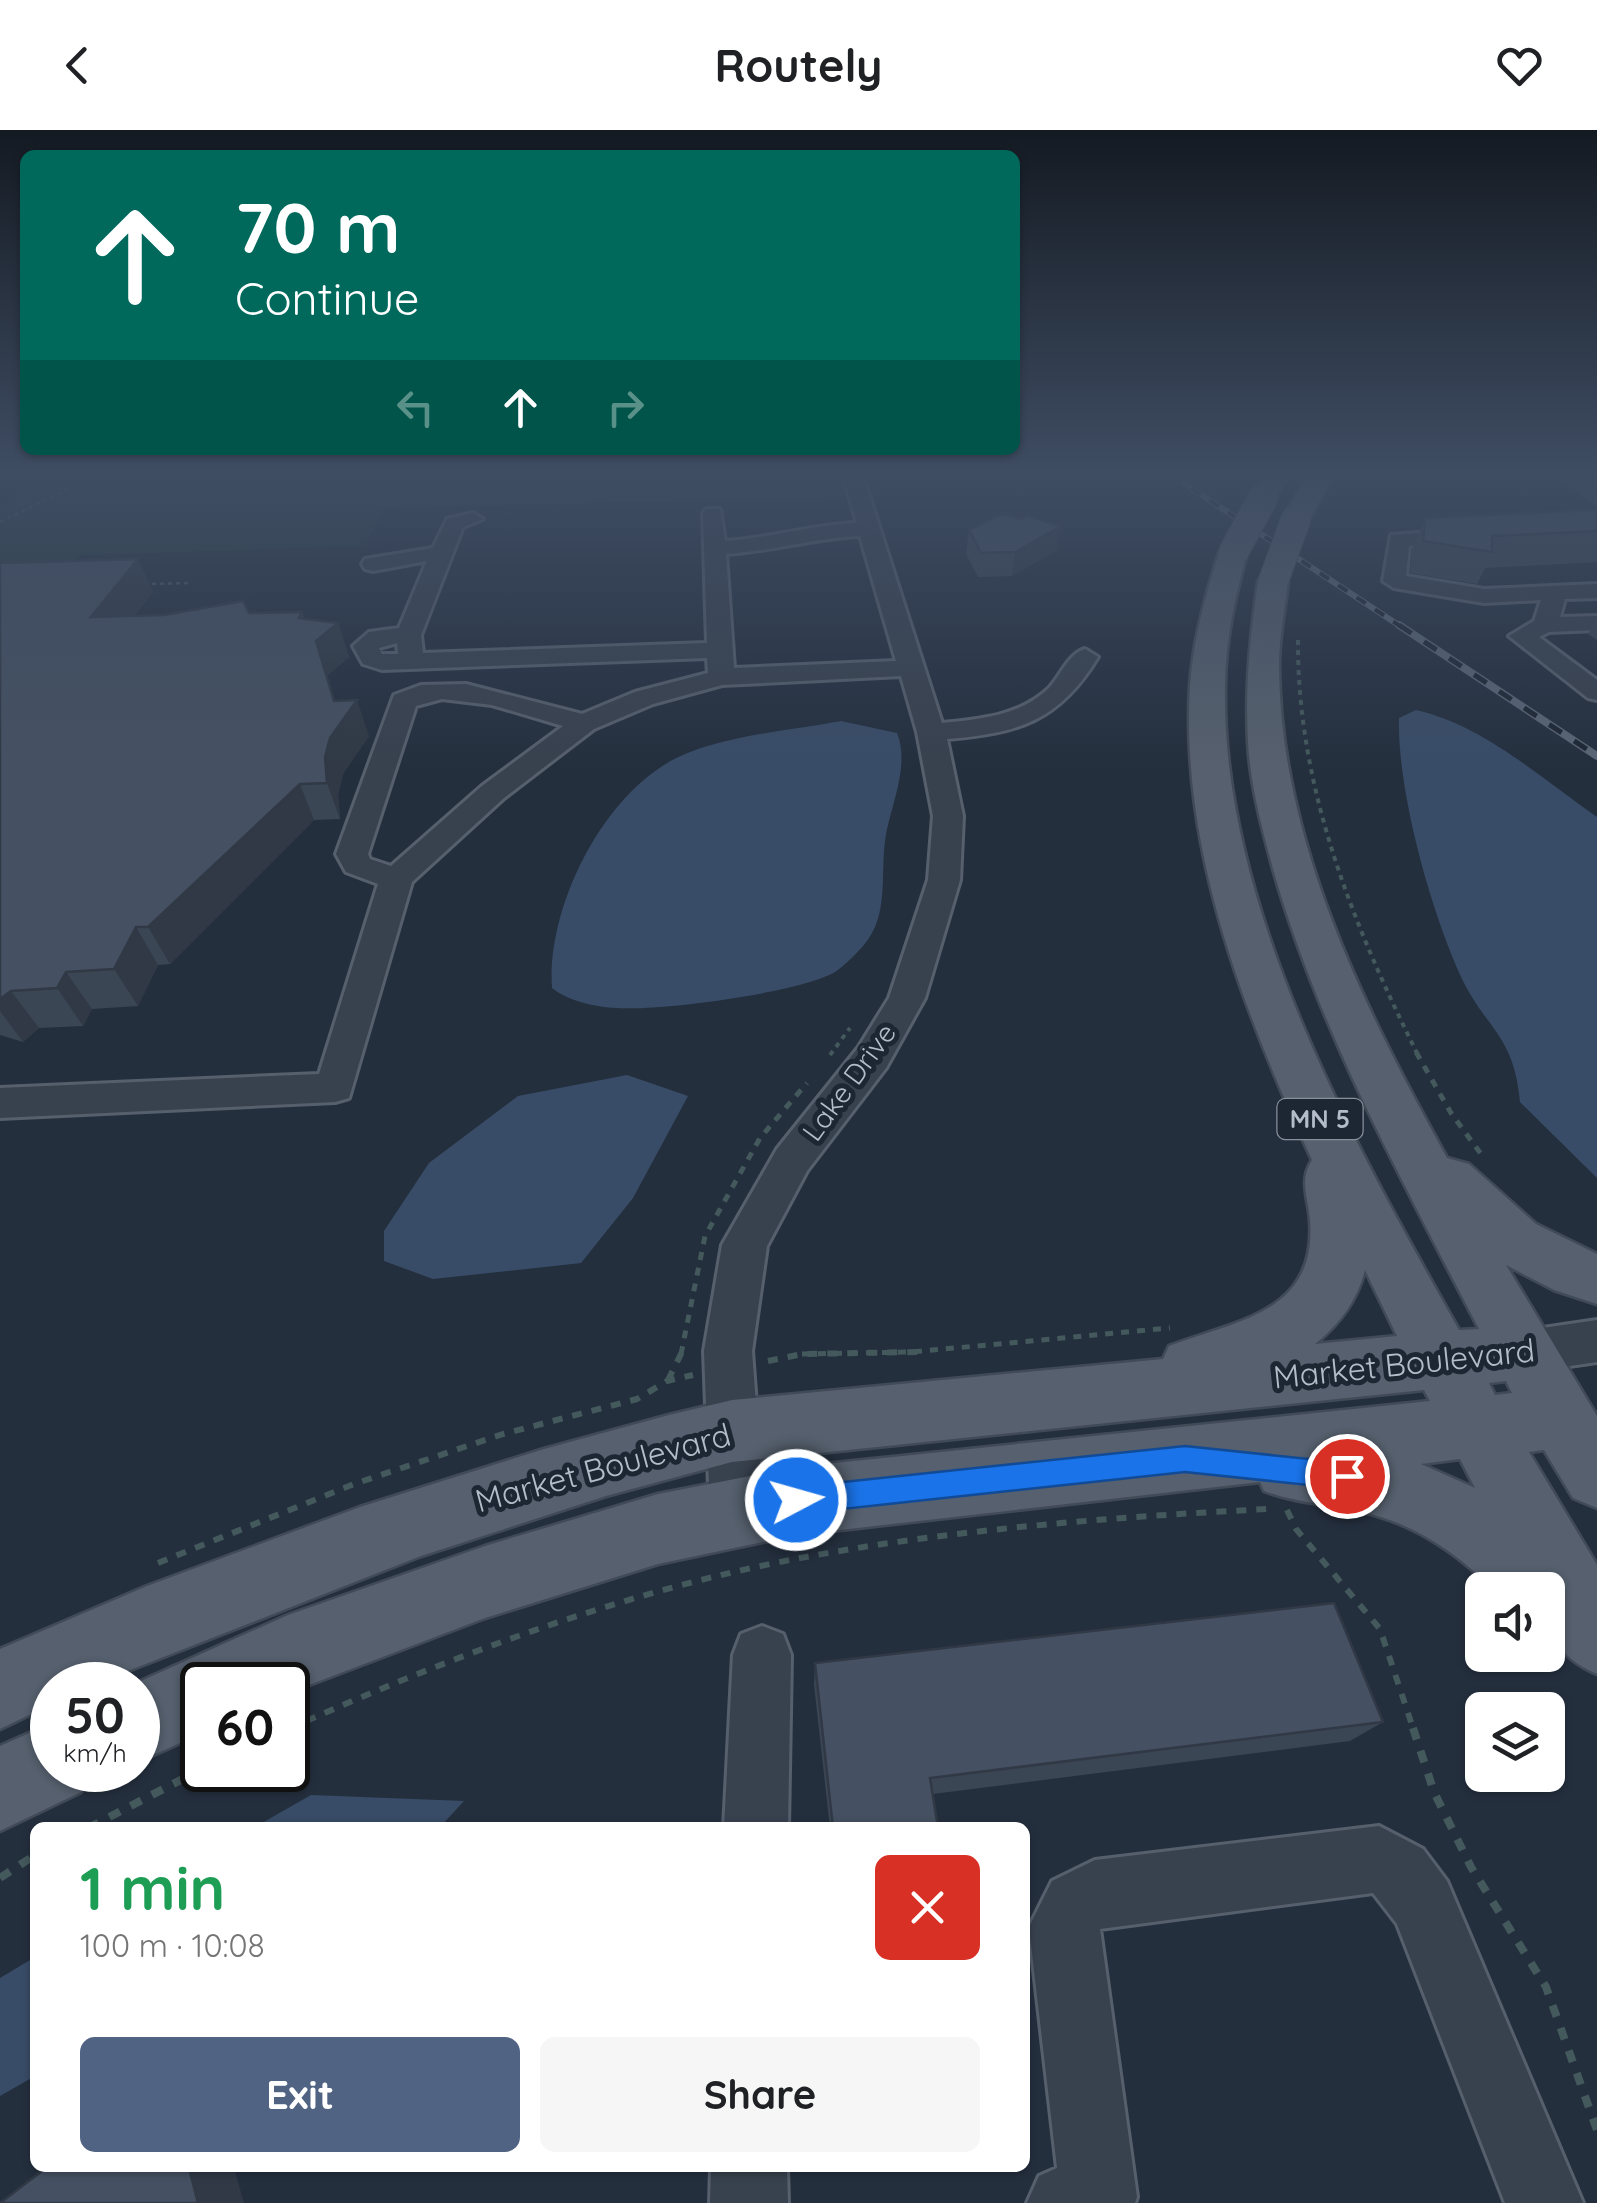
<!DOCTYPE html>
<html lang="en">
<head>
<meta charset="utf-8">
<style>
  :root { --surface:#fff; --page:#f6f6f6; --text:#202124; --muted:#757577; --accent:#506383 }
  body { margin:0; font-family:Quicksand,sans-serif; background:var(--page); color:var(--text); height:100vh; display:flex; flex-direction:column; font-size:38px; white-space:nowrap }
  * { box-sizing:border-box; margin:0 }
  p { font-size:32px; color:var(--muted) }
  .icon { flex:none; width:55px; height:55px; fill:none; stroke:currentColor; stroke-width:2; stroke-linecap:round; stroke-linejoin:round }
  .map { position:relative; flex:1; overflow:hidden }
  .side { position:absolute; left:30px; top:1692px; width:1000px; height:350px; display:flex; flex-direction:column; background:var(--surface); border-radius:15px; box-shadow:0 2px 8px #0004 }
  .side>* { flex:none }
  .guide { position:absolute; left:20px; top:20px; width:1000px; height:305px; border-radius:15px; box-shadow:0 2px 8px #0004; background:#00695c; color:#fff; overflow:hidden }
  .tools { position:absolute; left:1465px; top:1442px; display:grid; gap:20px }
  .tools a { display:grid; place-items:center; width:100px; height:100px; border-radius:15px; background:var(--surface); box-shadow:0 2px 8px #0004; font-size:50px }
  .speed { position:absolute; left:30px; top:1532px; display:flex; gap:20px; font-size:50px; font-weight:700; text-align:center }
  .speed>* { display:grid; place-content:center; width:130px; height:130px; border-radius:50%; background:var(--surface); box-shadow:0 2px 8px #0004; line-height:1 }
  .speed small { font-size:25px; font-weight:400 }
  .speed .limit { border:5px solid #111; border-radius:15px; background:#fff; color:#111 }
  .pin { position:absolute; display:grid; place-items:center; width:85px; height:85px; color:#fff; margin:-42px; border:5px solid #fff; border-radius:50%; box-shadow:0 2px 10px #0007 }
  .me { position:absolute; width:110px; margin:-55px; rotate:84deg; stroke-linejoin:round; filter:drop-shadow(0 0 8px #0008) }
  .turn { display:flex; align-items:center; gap:35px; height:210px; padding:0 50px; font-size:45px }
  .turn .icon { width:130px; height:130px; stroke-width:2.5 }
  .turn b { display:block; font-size:70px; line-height:85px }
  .lanes { display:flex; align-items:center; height:95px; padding:0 50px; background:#0003; justify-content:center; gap:50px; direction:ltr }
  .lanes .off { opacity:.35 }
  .round { display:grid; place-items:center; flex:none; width:105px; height:105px; border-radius:15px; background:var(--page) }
  .summary { display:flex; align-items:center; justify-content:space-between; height:170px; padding:0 50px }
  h1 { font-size:60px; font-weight:800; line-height:75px; color:#1e9e55 }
  .cta { display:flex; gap:20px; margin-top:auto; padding:20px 50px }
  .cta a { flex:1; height:115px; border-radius:15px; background:var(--accent); color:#fff; font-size:40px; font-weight:800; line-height:115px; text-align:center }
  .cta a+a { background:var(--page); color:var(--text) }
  header { display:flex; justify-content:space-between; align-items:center; height:130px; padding:0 50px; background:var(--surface); font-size:45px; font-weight:800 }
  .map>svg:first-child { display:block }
</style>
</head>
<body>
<header><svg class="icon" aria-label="back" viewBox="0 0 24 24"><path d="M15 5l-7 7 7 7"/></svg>Routely<svg class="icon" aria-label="heart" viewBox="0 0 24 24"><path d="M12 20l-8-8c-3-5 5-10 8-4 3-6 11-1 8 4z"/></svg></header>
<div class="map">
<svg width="1597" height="2073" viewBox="0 0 1597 2073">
  <rect width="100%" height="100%" fill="#242f3e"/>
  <!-- green -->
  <path fill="#263c3f" d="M49,346H853L860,367L384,378L365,416L79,425L64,442L0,444V378Z"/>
  <!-- water -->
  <path fill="#394c67" d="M1416,580C1483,595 1541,648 1597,687V1048L1520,972C1514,905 1487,900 1462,849C1431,782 1397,661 1399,588Z
    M841,591L897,603C909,633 894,668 887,699C878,740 892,783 863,816C856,824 844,836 835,842C799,863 659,881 617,878C595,877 568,871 552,858C547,781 597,677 664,635C710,606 788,601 841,591Z
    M627,945L688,966L633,1068L581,1133L433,1149L384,1131V1101L429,1033L518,966Z
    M311,1665L464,1671L440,1697H255Z
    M35,1827V1946L0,1966V1848Z"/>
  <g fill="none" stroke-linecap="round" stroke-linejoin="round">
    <defs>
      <path id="minor" d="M843,346H863L942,593C980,589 1019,586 1048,559C1060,547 1068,524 1085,519L1098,527C1059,591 1019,603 947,609L963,686L960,750L925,868L886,938L807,1041L767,1116L752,1221L764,1383L756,1402L737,1409L718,1402L710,1383L704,1221L722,1115L777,1019L858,918L889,868L928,750L933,686L917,602L901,546L722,555L653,574L594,599L504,668L412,752L349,968L335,972L0,988V958L319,944L378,754L346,742L336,724L394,565L421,555L466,554L582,584L635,562L708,543L707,528L382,540L363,534L353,516L369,502L399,498L427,431L373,441L365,439L362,434L365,429L433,418L447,389L473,383L483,389L463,397L421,505L423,523L707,513L703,383L706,379H720L725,411C770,408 812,395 857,393ZM860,406L896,531L734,538L726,424C772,421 815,408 860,406ZM397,513L398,524H382L379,518ZM442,569L492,575L563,596L482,656L391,736L370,729L368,724L416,576Z
        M1473,399L1481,400L1484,405L1481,410L1409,416L1406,446L1484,459L1597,454V468L1565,469L1560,487L1597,486V500L1549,502L1539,507L1597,550V570L1588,568L1509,506L1534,491L1541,470L1484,473L1394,458L1383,451L1391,405Z
        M1597,1190V1232L1522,1243L1505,1237L1498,1222L1505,1207L1522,1201Z
        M762,1496L783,1504L791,1525L788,1698H724L733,1525L741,1504Z
        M1379,1696L1423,1719L1447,1751L1583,2073H1505L1397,1794L1373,1763L1100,1799L1137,2067L1135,2073H1027L1039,2046L1057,2038L1029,1797L1052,1751L1095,1730Z
        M711,2038H787L788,2073H710Z"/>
      <path id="major" d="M1263,346H1288L1272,374L1263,376L1250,368Z
        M1308,346H1333L1306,395H1286L1282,389Z
        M1233,414L1243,417L1247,423C1235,467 1225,512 1225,557C1221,777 1354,1014 1459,1200L1479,1199C1402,1050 1319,900 1273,739C1262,698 1250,654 1248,612C1245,557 1250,506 1258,452L1262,446H1284L1288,452C1285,479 1279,508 1279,535C1280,711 1364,878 1447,1028L1469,1034L1536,1094L1597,1124V1174L1554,1160L1506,1135L1597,1286V1378L1573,1368L1544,1320L1529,1322L1597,1435V1544C1555,1526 1548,1502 1548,1460H1494C1457,1423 1414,1393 1362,1382C1329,1374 1296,1373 1264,1361L1260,1352L796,1405L658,1434L485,1488L288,1563V1555H202V1603L138,1632V1555H132L288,1485L485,1416L658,1364L796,1337L1430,1271L1424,1260L732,1332L606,1366L421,1426L92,1555H52V1574L0,1599V1519L147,1456L360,1377L544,1319L669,1285L732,1270L1163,1229L1169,1216C1238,1190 1317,1183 1310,1090C1308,1067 1299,1050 1312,1030C1245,885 1180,719 1190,556C1193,511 1205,466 1219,423L1223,417ZM1365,1140L1397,1206L1315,1214C1340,1194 1357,1171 1365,1140ZM1506,1251L1512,1263L1495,1265L1489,1253ZM1460,1329L1475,1358L1421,1334Z
        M52,1593V1640H89L81,1662L0,1701V1616Z"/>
    </defs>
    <!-- minor casing -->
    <use href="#minor" stroke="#565f6c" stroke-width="6"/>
    <!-- major casing -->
    <use href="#major" stroke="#414a57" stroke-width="5"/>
    <!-- path-far4 -->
    <path stroke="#44595c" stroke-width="2.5" stroke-dasharray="4 4" stroke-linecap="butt" d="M0,392L95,346
      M144,454L192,453"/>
    <!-- path-far3 -->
    <path stroke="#44595c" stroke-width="4" stroke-dasharray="5 5" stroke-linecap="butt" d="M1298,510C1297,657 1353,795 1418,925
      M830,925L850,898"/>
    <!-- path-far2 -->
    <path stroke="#44595c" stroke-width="5" stroke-dasharray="8 8" stroke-linecap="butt" d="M1416,922L1451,983L1481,1024
      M681,1224L705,1106L760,1008L807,953
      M802,1224L912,1222L1170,1198"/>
    <!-- path-far1 -->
    <path stroke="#44595c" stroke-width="6" stroke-dasharray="10 10" stroke-linecap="butt" d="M768,1231L802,1224L917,1222
      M668,1250L682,1222
      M1287,1380L1296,1399L1380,1499L1414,1601
      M158,1433L354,1354L503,1304L637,1269L667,1251L693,1245
      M288,1599C427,1537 570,1482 717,1446C889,1404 1091,1388 1268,1379"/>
    <!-- path -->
    <path stroke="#44595c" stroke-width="8" stroke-dasharray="12 12" stroke-linecap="butt" d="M1413,1598L1434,1662L1471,1737L1546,1857L1597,2000
      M88,1698L202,1639
      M0,1748L35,1725"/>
    <!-- minor -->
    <use href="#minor" fill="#38414e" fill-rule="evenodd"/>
    <!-- major -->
    <use href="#major" fill="#56606e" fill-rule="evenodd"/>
    <defs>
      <path id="rail-far1" d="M1173,346L1403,498"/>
      <path id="rail" d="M1399,495L1597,626"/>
    </defs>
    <!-- rail-far1 casing -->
    <use href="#rail-far1" stroke="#5a6575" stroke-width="6"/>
    <!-- rail casing -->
    <use href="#rail" stroke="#5a6575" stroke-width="8"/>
    <!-- rail-far1 -->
    <use href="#rail-far1" stroke="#1d2633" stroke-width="4" stroke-dasharray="11" stroke-linecap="butt"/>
    <!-- rail -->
    <use href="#rail" stroke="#1d2633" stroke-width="5" stroke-dasharray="15" stroke-linecap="butt"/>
    <defs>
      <path id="major-bridge" d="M1233,423L1263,368
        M1273,452L1296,389"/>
    </defs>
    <!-- major-bridge casing -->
    <use href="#major-bridge" stroke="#414a57" stroke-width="31" stroke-linecap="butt"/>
    <!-- major-bridge -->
    <use href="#major-bridge" stroke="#56606e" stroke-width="29"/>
  </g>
  <!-- wall -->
  <path fill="#3b4654" d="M1554,346H1597V376Z
    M1597,380V432L1485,438L1477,454L1410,443L1412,420L1425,388Z
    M969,400L1057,420L1012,446L978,447L966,424Z
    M0,433L153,462L134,486L302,482L304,489L338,493L349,527L327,546L335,571L369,606L343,644L338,664L340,689L314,690L170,834L158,835L138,876L92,879L83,896L39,898L23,912L0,905Z
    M1597,489V510L1588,504Z
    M815,1533L1383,1592L1350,1611L933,1664L938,1698H830L814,1555Z"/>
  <!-- shaded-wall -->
  <path fill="#303945" d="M1061,396L1057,420L1012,446L1015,422Z
    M138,429L153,462L107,521L91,487Z
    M338,493L349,527L327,546L341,592L357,570L369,606L343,644L338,664L340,689L327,653L316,511Z
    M300,654L314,690L170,834L148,797Z
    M136,797L158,835L138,876L114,839Z
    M66,842L92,879L83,896L57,858Z
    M11,861L39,898L23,912L0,881V869Z
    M189,2038H234L244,2073H198Z"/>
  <!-- building -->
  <path fill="#455162" stroke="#303945" stroke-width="2.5" d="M1597,380V401L1492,406V422L1423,411L1425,388Z
    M1002,384L1022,389L1028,386L1061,396L1015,422L981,423L969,400Z
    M138,429L91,487L164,485L243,471L249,483L302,482L299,488L338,493L316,511L334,571L357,570L330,608L325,627L327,653L300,654L148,797H136L114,839L66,842L57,858L11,861L0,869V433Z
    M1334,1473L1383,1592L930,1648L938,1698H833L815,1533Z
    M46,2038H189L198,2073H0Z"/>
  <!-- sky -->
  <linearGradient id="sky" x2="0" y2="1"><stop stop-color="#141a22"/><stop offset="0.54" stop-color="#3f4d63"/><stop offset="1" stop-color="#3f4d63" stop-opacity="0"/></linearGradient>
  <rect width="1597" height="636" fill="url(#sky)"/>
  <!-- route -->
  <path fill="#1a73e8" stroke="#114b97" stroke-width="2.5" d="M1185,1316L1347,1333L1357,1336L1361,1346L1357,1356L1347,1359L1185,1342L796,1384L786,1380L781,1370L786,1361L796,1357Z"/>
  <g text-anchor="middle" stroke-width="10" stroke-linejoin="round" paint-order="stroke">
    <!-- shield labels -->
    <rect fill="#1d2633" stroke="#878f9c" stroke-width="2.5" x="1277.5" y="969" width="85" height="40" rx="8"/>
    <g font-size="25" font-weight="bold" fill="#b4bcc9">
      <text x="1320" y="998">MN 5</text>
    </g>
    <!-- street labels -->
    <g font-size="28" fill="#b4bcc9" stroke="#1d2633">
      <text transform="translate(849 952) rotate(-54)" y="10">Lake Drive</text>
    </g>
    <!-- near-street labels -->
    <g font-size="32" fill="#b4bcc9" stroke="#1d2633">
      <text transform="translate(1404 1234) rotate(-6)" y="11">Market Boulevard</text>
      <text transform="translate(603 1338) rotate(-15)" y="11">Market Boulevard</text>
    </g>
  </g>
</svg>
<div class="tools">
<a><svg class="icon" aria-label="sound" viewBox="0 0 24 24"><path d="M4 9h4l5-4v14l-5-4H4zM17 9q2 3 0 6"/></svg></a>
<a><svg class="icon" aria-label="layers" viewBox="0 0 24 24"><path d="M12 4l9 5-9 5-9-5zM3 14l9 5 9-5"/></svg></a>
</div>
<div class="speed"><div>50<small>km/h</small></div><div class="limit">60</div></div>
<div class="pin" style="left:1347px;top:1346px;background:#d93025"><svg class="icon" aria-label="arrive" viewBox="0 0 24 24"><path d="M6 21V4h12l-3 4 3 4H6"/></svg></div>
<svg class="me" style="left:796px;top:1370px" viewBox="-20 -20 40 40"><circle r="17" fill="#1a73e8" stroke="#fff" stroke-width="3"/><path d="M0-11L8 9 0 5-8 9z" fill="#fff"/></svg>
<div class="guide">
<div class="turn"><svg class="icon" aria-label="ahead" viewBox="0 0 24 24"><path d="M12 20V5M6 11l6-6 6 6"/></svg><div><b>70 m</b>Continue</div></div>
<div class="lanes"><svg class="icon off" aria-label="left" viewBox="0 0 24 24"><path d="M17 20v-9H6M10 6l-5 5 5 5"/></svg><svg class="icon" aria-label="ahead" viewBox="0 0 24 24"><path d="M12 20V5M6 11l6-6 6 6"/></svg><svg class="icon off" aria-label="right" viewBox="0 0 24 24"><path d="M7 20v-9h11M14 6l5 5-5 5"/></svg></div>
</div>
<section class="side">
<div class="summary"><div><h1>1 min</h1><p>100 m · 10:08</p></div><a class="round" style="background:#d93025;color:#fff"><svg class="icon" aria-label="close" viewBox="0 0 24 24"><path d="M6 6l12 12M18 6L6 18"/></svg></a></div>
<div class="cta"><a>Exit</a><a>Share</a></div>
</section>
</div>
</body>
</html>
